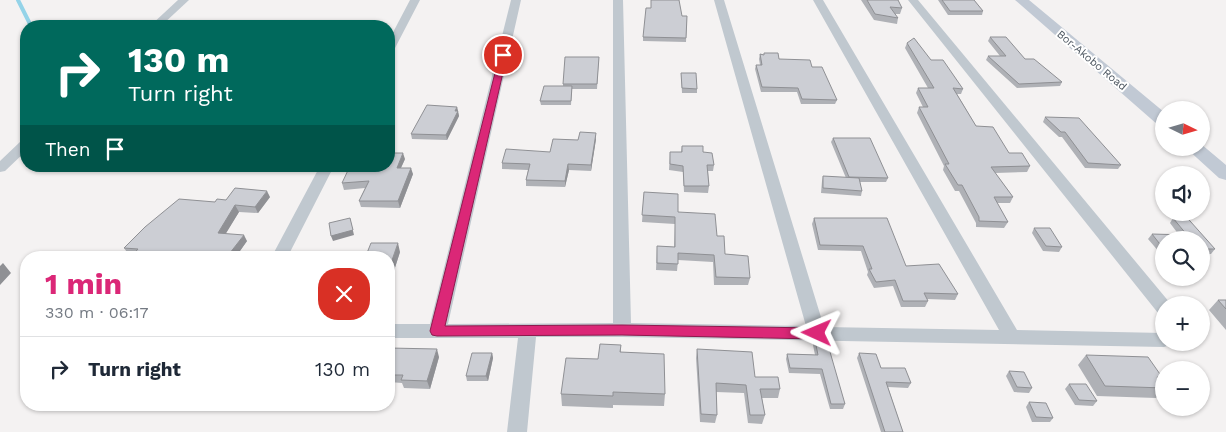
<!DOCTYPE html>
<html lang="en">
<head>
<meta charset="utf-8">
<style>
  :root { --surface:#fff; --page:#f6f6f7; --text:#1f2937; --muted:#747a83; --line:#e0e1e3; --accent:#db2777 }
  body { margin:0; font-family:"Work Sans",sans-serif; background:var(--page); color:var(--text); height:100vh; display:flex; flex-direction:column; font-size:19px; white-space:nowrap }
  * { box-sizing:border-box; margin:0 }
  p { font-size:16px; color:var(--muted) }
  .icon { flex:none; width:28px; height:28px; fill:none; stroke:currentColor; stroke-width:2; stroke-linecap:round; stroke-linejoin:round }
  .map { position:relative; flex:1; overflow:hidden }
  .details { position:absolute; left:20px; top:251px; width:375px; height:160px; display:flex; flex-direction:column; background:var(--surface); border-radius:20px; box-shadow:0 1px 4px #0004 }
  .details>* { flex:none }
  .hud { position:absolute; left:20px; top:20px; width:375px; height:152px; border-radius:20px; box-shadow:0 1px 4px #0004; background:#00695c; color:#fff; overflow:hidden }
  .needle { width:32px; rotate:95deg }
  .tools { position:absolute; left:1155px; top:101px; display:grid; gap:10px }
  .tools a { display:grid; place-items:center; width:55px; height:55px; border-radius:50%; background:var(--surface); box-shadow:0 1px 4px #0004; font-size:25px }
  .pin { position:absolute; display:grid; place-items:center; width:42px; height:42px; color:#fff; margin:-21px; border:2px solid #fff; border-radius:50%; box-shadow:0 1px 5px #0007 }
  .me { position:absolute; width:55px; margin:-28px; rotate:271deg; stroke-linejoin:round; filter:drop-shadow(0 0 4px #0008) }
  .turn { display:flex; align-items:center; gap:18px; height:105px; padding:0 25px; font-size:22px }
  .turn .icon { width:65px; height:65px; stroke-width:2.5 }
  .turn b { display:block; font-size:35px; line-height:42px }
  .then { display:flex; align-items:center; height:48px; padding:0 25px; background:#0003; gap:10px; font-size:19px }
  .round { display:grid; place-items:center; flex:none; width:52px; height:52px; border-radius:20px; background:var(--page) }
  .headline { display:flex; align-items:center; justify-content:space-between; height:85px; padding:0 25px }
  h1 { font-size:30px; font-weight:700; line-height:38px; color:var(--accent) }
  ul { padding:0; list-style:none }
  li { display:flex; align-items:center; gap:15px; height:65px; padding:0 25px; border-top:1px solid var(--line) }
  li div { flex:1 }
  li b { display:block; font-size:19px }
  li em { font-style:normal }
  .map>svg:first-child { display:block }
</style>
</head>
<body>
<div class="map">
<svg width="1226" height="432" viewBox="0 0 1226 432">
  <rect width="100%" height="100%" fill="#f4f2f2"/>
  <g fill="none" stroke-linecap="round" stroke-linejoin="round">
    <!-- stream -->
    <path stroke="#94d3e8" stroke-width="4" d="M18,0L31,26"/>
    <!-- street -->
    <path fill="#c0c8cf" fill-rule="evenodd" d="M178,0H189L161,26H150Z
      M410,0H420L394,50L389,53V40Z
      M511,0H521L448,324L613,323V0H623L631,323L806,326L714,0H724L824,327L999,330L813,0H823L1017,330L1164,333V342H1172L1170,345L1164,347L622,337H536L527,432H507L518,338H389V324H430Z
      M908,0H918L1170,303L1171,305H1164V315L1158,313Z
      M26,140V151L5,171L0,172V161L21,141Z
      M320,166H334L287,258H271Z"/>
    <!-- secondary -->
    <path fill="#c1c9d4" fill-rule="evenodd" d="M1015,0H1029L1164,112V126L1158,125Z
      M1201,144L1226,165V180L1219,178L1186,148H1201Z"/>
  </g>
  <!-- wall -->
  <path fill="#afb1b6" d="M861,0H898L902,8L900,14H895L898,18L897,24L874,20Z
    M938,0H974L983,11L982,15H948Z
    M682,16H687L686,42L643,41V37Z
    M990,37L1025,59L1062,82L1060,86L1017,88L986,60L988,56H1000L988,41Z
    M907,43L931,60L963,89L961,94H957L976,126L1009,153L1030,166L1027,172L995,173L1013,197L1010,203H997L1008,222L1004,228L976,227V223L959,191H955L943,170L944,166L917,113L919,107H923L916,93L918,88H928L905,48Z
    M764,53L779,59L812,67L837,100L835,104H801L797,92H761L755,69L756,65H760L759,59L760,54L764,55Z
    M599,57L597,89H572L571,105H541L540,101L563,86V84Z
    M681,73L697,89V93H682Z
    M457,107L459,116L447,140L412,139L411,134Z
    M1045,117L1121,165L1118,169L1085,168L1062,137H1059L1043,122Z
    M833,138L888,178L886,182H860L862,191L861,196L821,193L822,181L823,176L846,178L831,142Z
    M596,139L591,171L569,170L565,187L526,186V180L528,170L502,169V163L550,152L578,140Z
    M682,146L703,152L714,165L713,171H708L709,186L708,193L684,192L683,172L669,170L670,152H681Z
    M405,159L401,168L413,174L400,208L361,207L359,201L365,188L344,190L342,183L389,166Z
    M644,192L678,212L717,236L725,254L750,278L748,285H714L713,262L678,260L677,271L656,270L657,246L674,247L675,224L642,222Z
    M270,197L258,213L239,212L225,234L247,241L235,258H130L132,255H129L124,248L215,202Z
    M814,218L906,266L958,294L955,300L927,299L928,301L925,307H901L893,286L874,288L867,275L868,272L861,251L818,250L812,224Z
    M1173,218L1215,249L1211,254H1201V240H1164V253H1160L1148,239L1152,234L1179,235L1170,223Z
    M1034,228L1062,247L1059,252L1043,251L1032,233Z
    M400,252L391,280H389V258Z
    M1218,300H1226V330L1209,310Z
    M815,340L845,404L843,409H830L820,374L789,373L786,359L787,354L815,355L813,345Z
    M621,345V352L665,394L664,406L613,405V408L562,406L561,394L598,359Z
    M389,348L439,357L430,389L404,388L402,383L389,382Z
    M697,349L780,389L778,398H762L765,415L762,424L748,423L744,393L716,392L717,415L715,423L700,422L696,358Z
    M492,353L493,358L488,381H467L466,376Z
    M859,353L881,368L911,383L908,388L888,387L903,432H881L857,358Z
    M1086,355L1162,377L1159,380L1164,387V389L1156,398L1097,396L1078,365Z
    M1009,371L1032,388L1029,393L1014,392L1006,376Z
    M1069,384L1097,401L1093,406L1075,405L1065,389Z
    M1029,402L1053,418L1050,422H1032L1026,407Z
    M224,405H247L244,411L227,410Z
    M316,405H353L352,407L317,406Z"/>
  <!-- shaded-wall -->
  <path fill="#8f9094" d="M457,107L459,116L447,140L446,135Z
    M596,133V139L591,171V165Z
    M403,153L405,159L398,174L397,168Z
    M568,164L569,170L565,187V181Z
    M411,168L413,174L400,208L398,201Z
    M267,191L270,197L258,213L255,207Z
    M235,205L239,212L222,240L218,233Z
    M350,218L354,235L333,241L331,236Z
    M244,235L247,241L235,258H226Z
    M398,243L400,252L391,280L389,272V269Z
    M3,263L11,273L0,285V266Z
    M437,349L439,357L430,389L427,381Z
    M492,353L493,358L488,381L486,376Z
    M241,405H247L244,411L240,406Z"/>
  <!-- building -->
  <path fill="#ccced4" stroke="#8f9094" d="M651,0H679L682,16H687L686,38L643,37L646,8H651Z
    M867,0H898L902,8L890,7L898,18L875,14Z
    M942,0H974L983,11H950Z
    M990,37H1006L1025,59H1034L1062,82L1019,84L988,56H1006Z
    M914,38L931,60H943L963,89L953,88L976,126L993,127L1009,153H1022L1030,166L991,167L1013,197H994L1008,222L979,221V217L962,185H958L945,164H949L919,107H928L918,88H934L907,43Z
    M764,53H778L779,59L810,60L812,67H822L837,100L802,99L798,88L762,87L756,65H762L760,54L764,55Z
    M565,57H599L597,84H563Z
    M681,73H696L697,89L682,88Z
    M544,86H572L571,101H540Z
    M427,105L457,107L455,111H458L446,135L411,134Z
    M1045,117L1079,118L1121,165L1088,163L1065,132H1061Z
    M580,132L596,133L591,165L568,164L565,181L526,180L530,164L502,163L506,149L550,152L553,139L578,140Z
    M833,138H870L888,178L849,177Z
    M682,146H703V152L712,153L714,165H707L709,186H684L683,166L670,164V152H682Z
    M389,153H403L397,168H411L398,201H359L369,181L342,183L350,166H389Z
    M823,176L859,178L862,191L823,188Z
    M235,188L267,191L255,207L235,205L218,233L244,235L226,258H130L138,249L124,248L145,227L179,199L215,202L217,199L226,200Z
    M644,192L678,194V212L715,214L717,236H724L725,254L748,256L750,278L716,277L714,255L678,253V264L657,263V246L675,247V217L642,215Z
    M1180,212H1182L1215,249H1201V240H1164L1163,248L1152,234L1187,235L1173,218Z
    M350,218L353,230L331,236L329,223Z
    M814,218H887L906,266L939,264L958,294L924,293L928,301H903L895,280L876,282L869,269H872L863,246L820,245Z
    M1034,228H1050L1062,247L1046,246Z
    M371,243H398L389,269V258H365Z
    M1218,300H1226V309Z
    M826,338L845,404H831L822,369L790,368L787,354L818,355L815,340Z
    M600,344L621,345L620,352L664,354L665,394L613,392V396L561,394L566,358L598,359Z
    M389,348L437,349L427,381L401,380L403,375H389Z
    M697,349L752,352L755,377H778L780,389H760L765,415H750L746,385L716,383L717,415L701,414Z
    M472,353H492L486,376H466Z
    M859,353L876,354L881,368H905L911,383L886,382L903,432H885Z
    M1086,355L1148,357L1162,377H1157L1164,387V388L1105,386Z
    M1009,371L1024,372L1032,388L1017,387Z
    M1069,384H1086L1097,401L1079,400Z
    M1029,402L1046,403L1053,418L1036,417Z
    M224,405H241L240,406Z"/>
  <!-- route -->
  <path fill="#db2777" stroke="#8e194d" d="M500,53L507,55L445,326L622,325L817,328L822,330L824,333L822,337L817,339L622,335L437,336L432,335L430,331Z"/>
  <g text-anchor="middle" stroke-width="4" stroke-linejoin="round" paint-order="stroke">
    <!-- far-street labels -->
    <g font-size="11" fill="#4a545e" stroke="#fff">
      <text transform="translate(1092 60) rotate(40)" y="4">Bor-Akobo Road</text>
    </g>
  </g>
</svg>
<div class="tools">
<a><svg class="needle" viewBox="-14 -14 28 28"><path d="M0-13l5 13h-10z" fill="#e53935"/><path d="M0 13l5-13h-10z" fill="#747a83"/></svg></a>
<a><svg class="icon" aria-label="sound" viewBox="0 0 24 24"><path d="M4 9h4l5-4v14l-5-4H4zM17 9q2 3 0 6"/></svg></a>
<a><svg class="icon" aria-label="search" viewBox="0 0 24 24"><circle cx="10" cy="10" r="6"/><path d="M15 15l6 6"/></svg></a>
<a>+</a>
<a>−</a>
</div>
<div class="pin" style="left:503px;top:55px;background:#d93025"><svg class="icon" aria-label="arrive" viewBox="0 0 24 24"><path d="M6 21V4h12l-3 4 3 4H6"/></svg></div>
<svg class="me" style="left:817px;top:333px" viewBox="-20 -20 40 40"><path d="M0-17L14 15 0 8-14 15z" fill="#db2777" stroke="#fff" stroke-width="4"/></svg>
<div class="hud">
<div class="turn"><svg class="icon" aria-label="right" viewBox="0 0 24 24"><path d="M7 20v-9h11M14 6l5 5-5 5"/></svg><div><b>130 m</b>Turn right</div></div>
<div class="then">Then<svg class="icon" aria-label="arrive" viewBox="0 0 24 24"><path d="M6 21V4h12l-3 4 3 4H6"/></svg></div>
</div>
<section class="details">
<div class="headline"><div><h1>1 min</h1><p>330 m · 06:17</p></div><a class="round" style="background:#d93025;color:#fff"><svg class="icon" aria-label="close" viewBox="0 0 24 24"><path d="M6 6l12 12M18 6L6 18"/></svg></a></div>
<ul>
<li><svg class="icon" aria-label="right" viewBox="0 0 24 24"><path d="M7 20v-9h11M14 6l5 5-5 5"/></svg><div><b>Turn right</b></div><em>130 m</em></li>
</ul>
</section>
</div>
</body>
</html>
